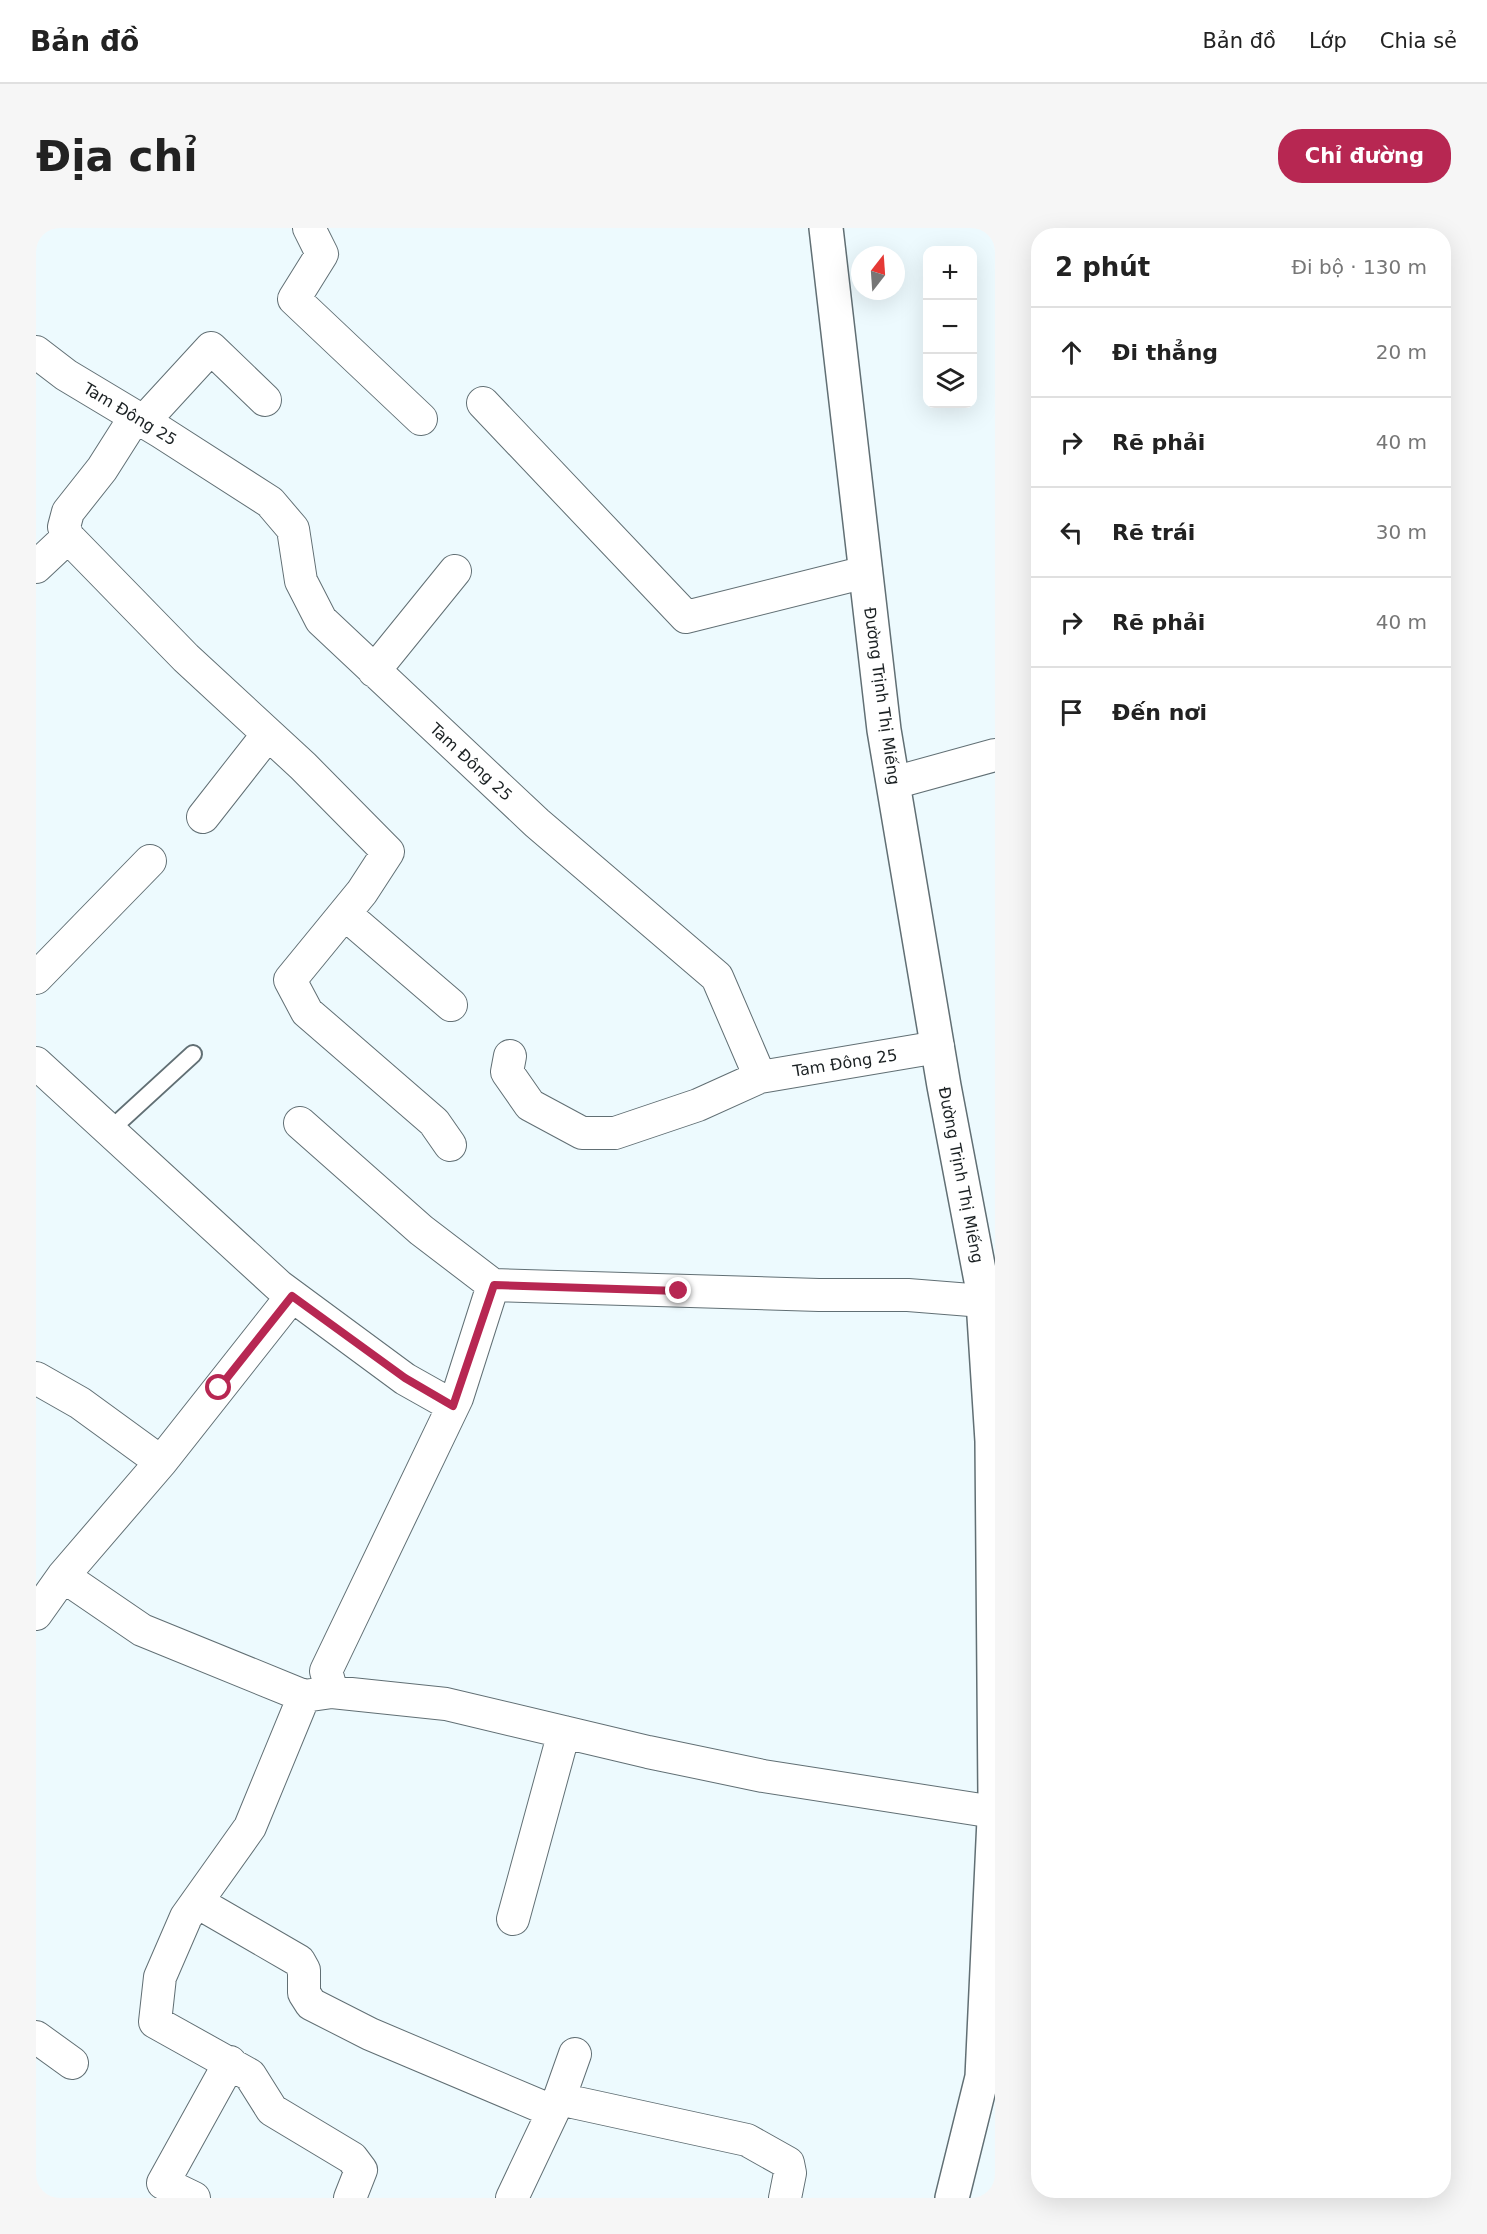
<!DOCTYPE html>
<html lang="vi">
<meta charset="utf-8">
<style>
:root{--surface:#fff;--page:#f6f6f6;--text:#222;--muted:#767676;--line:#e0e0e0;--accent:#b72752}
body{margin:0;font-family:"DejaVu Sans",sans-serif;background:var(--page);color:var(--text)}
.controls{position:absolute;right:18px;top:18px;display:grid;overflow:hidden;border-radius:12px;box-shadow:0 6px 24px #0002}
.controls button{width:54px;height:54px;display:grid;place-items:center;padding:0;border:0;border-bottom:2px solid var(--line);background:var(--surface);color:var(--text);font:30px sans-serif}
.compass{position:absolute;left:815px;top:18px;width:54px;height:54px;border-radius:50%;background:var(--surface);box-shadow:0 6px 24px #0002;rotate:17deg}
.stop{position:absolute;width:18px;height:18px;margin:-14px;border:4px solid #b72752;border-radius:50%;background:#fff}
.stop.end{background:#b72752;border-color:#fff;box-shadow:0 2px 6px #0008}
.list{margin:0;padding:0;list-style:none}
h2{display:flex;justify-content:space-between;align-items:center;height:78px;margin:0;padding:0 24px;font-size:26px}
h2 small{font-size:20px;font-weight:400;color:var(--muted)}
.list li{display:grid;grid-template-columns:39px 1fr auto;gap:18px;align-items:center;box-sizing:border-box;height:90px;padding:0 24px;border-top:2px solid var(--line)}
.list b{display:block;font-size:22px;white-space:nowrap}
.list em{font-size:20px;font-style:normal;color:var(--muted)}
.icon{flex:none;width:33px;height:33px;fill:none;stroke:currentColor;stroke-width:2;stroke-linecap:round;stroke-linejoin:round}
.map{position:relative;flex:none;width:959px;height:1970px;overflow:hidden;border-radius:24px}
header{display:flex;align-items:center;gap:36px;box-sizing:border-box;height:84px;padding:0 30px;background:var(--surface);border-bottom:2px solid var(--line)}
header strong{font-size:28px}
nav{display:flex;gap:33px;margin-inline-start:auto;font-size:21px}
.intro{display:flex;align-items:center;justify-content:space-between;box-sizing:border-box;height:144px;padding:0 36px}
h1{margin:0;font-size:42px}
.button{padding:15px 27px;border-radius:24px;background:var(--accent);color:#fff;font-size:21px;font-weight:700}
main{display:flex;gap:36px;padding:0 36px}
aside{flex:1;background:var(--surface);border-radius:24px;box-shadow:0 6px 24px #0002}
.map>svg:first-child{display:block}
</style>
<header>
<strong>Bản đồ</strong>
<nav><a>Bản đồ</a><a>Lớp</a><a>Chia sẻ</a></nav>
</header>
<div class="intro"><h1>Địa chỉ</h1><a class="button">Chỉ đường</a></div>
<main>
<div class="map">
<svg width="959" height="1970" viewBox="0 0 959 1970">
<rect width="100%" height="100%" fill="#edfafe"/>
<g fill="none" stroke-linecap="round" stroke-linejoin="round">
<g stroke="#616f74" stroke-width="20">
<path id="lane" d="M 73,903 L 157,826"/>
</g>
<g stroke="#616f74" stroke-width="34">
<path id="street" d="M 273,0 L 286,26 L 258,71 L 385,191
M 0,124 L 30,147 L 125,204 L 234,274 L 257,301 L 265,353 L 285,392 L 501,595 L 681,749 L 724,849 L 902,819
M 447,175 L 650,389 L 830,344
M 99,189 L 66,241 L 32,284 L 28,299 L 32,309 L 150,430 L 267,538 L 352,624 L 326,664 L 254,752 L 271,784 L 398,894 L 414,917
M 107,194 L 175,120 L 229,172
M 0,339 L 32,309
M 338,443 L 419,343
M 857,555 L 959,527
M 167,589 L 232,506
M 309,686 L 415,777
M 0,750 L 114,633
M 474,828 L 471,844 L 494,877 L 546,905 L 579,905 L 662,877 L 724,849
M 0,835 L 243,1058 L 369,1151 L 417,1178
M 264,895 L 385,1002 L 457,1057 L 783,1067 L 872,1067 L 947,1073
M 0,1150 L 44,1175 L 125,1234 L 27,1348 L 0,1386
M 125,1234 L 256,1068
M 27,1348 L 106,1402 L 268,1468 L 296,1464 L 410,1476 L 612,1524 L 727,1548 L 958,1584
M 296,1464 L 290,1443 L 421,1170 L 457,1057
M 268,1468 L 214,1599 L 150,1689 L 124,1749 L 119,1794 L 214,1847 L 236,1882 L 316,1930 L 325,1942 L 314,1970
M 161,1674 L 263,1733 L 268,1742 L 268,1765 L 275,1776 L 334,1806 L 516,1883
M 477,1691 L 528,1504
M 0,1809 L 36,1835
M 523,1871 L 711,1912 L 752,1935 L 754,1945 L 749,1970
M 158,1970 L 127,1955 L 194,1834
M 476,1970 L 523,1871 L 539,1826"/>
</g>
<g stroke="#616f74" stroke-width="36">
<path id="secondary" d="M 790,0 L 848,502 L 908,858 L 946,1058 L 947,1073 L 956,1213 L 959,1570 L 946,1849 L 916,1970"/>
</g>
<use href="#lane" stroke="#fff" stroke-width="16"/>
<use href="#street" stroke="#fff" stroke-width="32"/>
<use href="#secondary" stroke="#fff" stroke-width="33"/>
</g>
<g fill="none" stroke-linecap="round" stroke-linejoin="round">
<path stroke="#b72752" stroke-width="8" d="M 183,1160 L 256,1068 L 369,1150 L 417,1178 L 458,1057 L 643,1063"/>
</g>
<g text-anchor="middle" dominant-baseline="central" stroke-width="4.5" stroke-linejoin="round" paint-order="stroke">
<g font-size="16" fill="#1b2123" stroke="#fff">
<text transform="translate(94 186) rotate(31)">Tam Đông 25</text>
<text transform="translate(846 468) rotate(82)">Đường Trịnh Thị Miếng</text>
<text transform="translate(435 534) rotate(43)">Tam Đông 25</text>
<text transform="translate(809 835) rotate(-9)">Tam Đông 25</text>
<text transform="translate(925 947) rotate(79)">Đường Trịnh Thị Miếng</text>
</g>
</g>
</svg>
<div class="controls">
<button>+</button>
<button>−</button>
<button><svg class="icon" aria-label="layers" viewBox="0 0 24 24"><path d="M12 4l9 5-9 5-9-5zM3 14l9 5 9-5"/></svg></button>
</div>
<svg class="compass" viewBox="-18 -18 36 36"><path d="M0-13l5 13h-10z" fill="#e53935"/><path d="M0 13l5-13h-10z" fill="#767676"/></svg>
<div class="stop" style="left:183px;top:1160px"></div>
<div class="stop end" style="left:643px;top:1063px"></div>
</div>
<aside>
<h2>2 phút<small>Đi bộ · 130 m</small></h2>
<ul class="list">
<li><svg class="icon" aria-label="ahead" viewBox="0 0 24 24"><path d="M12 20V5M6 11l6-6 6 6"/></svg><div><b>Đi thẳng</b></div><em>20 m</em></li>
<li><svg class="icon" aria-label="right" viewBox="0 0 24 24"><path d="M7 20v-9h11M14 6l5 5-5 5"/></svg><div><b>Rẽ phải</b></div><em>40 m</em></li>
<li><svg class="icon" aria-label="left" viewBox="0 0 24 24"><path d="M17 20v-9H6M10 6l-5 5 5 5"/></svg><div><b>Rẽ trái</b></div><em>30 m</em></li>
<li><svg class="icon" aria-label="right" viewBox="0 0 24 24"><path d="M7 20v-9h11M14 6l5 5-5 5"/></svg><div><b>Rẽ phải</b></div><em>40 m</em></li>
<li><svg class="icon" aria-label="arrive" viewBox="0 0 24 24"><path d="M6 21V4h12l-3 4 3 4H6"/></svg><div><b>Đến nơi</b></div></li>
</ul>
</aside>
</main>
